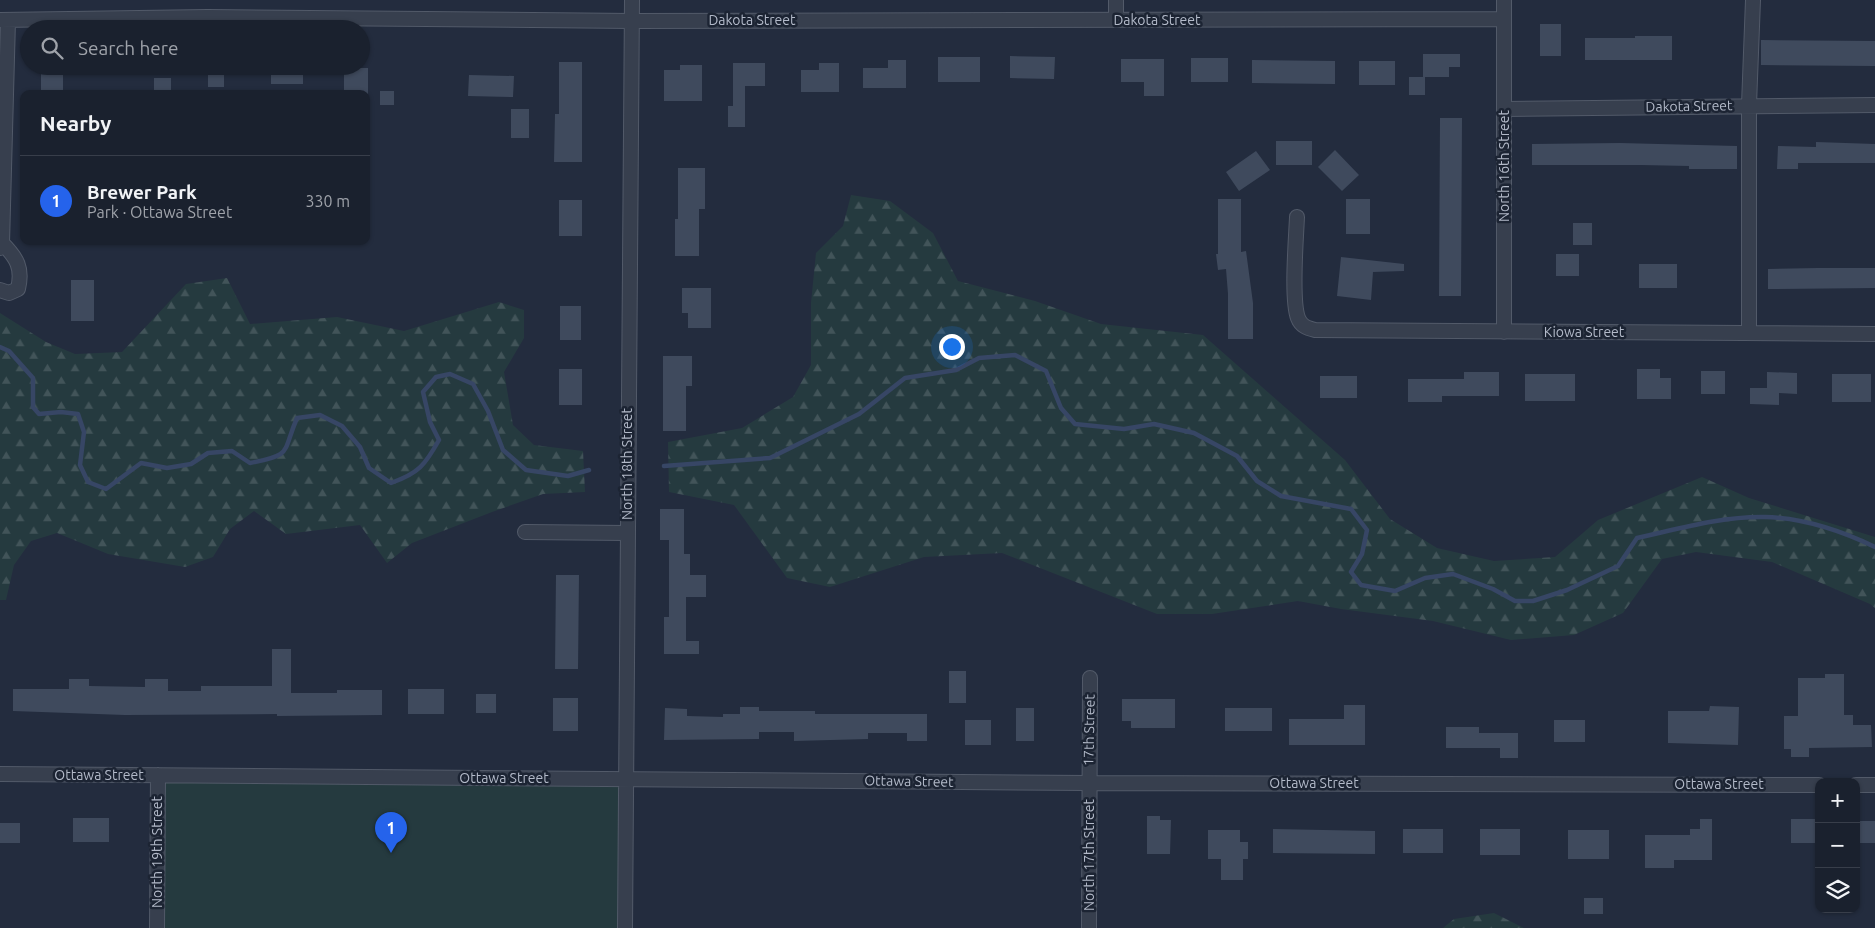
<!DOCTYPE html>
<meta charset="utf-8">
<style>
:root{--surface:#1a212e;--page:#272e3a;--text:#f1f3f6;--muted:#9fa3aa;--line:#383e4a;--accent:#2563eb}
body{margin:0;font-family:Ubuntu,sans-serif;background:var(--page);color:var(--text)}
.controls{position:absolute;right:15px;bottom:15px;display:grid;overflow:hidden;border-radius:10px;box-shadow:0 1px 4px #0004}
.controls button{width:45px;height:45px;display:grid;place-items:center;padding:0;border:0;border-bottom:1px solid var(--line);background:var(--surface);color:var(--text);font:25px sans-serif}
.you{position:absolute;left:951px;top:346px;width:18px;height:18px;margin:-12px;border:4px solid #fff;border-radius:50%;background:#1a73e8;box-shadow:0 0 0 8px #1a73e833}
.badge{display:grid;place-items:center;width:32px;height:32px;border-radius:50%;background:var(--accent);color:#fff;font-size:16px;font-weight:700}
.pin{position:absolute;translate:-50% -41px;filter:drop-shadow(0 1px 2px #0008)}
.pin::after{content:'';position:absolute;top:26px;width:18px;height:15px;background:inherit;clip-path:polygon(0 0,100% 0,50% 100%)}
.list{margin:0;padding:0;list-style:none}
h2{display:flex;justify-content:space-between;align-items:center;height:65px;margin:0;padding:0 20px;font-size:21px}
h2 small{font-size:16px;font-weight:400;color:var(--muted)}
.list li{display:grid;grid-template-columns:32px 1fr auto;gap:15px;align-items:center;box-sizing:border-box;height:90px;padding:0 20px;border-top:1px solid var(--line)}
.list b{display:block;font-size:19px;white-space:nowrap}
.list p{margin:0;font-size:16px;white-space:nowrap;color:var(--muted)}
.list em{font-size:16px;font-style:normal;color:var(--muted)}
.icon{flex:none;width:28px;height:28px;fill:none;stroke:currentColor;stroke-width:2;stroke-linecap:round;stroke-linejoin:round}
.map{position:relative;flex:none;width:1875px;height:928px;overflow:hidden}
.search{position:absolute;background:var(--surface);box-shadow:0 1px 4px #0004;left:20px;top:20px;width:350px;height:55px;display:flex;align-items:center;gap:12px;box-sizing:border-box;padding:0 18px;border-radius:28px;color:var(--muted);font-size:19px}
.panel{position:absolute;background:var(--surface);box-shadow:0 1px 4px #0004;left:20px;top:90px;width:350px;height:155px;border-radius:10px}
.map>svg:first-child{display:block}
</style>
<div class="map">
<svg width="1875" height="928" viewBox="0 0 1875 928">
<defs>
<pattern id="forest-firs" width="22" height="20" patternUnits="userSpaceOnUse" patternTransform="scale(1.25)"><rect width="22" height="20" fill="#253a3f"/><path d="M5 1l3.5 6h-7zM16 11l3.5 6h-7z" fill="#425459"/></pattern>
</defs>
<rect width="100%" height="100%" fill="#232c3e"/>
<path fill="#253a3f" d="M 158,775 L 625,778 L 625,928 L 157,928 Z"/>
<path fill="url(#forest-firs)" d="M 851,195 L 890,201 L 933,233 L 958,281 L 1035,301 L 1101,324 L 1203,335 L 1345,460 L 1390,519 L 1437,548 L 1494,561 L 1555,557 L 1598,520 L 1702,477 L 1749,498 L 1875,537 L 1875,608 L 1870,604 L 1772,562 L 1696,552 L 1662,559 L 1623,613 L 1574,635 L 1511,640 L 1433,621 L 1341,609 L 1298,601 L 1212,614 L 1157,614 L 1002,553 L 924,557 L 830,587 L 787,578 L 734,505 L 669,492 L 668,442 L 742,428 L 793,397 L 811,365 L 811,303 L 816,253 L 843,226 Z
M 227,278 L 250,324 L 337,317 L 404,331 L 499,302 L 524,310 L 524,338 L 504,372 L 513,425 L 534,445 L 583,451 L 585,492 L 543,494 L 492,512 L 412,543 L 387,563 L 360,525 L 286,534 L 254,511 L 230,529 L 213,557 L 185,567 L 108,554 L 57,533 L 31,541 L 14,565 L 6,600 L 0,600 L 0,313 L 46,342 L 75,354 L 122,352 L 186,284 Z
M 1494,913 L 1524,928 L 1443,928 L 1454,919 Z"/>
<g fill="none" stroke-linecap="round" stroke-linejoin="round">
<path stroke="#374665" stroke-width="4.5" d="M 0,347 L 9,351 L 33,378 L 33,407 L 39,414 L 61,412 L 78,414 L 84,432 L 80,465 L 88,482 L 106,489 L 141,463 L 167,468 L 191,464 L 208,453 L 232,451 L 250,463 C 293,455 282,453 297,418 L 320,415 L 342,426 L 360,447 L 369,468 L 391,483 C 419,473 425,465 439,440 L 430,422 L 423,392 L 436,377 L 450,374 L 473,384 L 488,411 L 503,450 L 526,470 L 568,476 L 589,470
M 664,466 L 770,458 L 859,414 L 905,378 L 956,370 L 979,358 L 1015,355 L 1046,371 L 1061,408 L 1075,424 L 1124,429 L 1154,424 L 1194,433 L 1237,456 L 1257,481 L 1281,496 L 1351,509 L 1367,530 L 1362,554 L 1351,572 L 1361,585 L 1395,591 L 1425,578 L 1453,574 L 1493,589 L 1515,601 L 1533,601 L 1567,590 L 1618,566 L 1637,538 C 1678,529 1722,516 1765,517 C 1802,518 1842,531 1875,547"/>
</g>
<path fill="#3f4a5d" d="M 1540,24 L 1561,24 L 1561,56 L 1540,56 Z
M 1635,36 L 1672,36 L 1672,60 L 1585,60 L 1585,38 L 1635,38 Z
M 1761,40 L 1875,41 L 1875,66 L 1761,65 Z
M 1423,54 L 1460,54 L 1460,67 L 1449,67 L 1449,77 L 1425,77 L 1425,95 L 1409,95 L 1409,77 L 1423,77 Z
M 1010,56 L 1055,57 L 1054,79 L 1010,78 Z
M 938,57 L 980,57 L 980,82 L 938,82 Z
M 1191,58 L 1228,58 L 1228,82 L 1191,82 Z
M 1121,59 L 1164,59 L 1164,96 L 1144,96 L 1144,82 L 1121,82 Z
M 888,60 L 906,60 L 906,88 L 863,88 L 863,68 L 888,68 Z
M 1252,60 L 1335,61 L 1335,84 L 1252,83 Z
M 1359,61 L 1395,61 L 1395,85 L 1359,85 Z
M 559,62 L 582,62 L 582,162 L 554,162 L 555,114 L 559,114 Z
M 733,63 L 765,63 L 765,86 L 745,86 L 745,127 L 728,127 L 728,106 L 733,106 Z
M 819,63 L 839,63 L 839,92 L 801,92 L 801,70 L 819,70 Z
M 680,65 L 702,65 L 702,101 L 664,101 L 664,70 L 680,70 Z
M 41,66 L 63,66 L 63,94 L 41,94 Z
M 208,66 L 224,66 L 224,87 L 208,87 Z
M 271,66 L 303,66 L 303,84 L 271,84 Z
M 344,68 L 368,68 L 368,94 L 344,94 Z
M 469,75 L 514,76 L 513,97 L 468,96 Z
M 154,78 L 171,78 L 171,94 L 154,94 Z
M 380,91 L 394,91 L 394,105 L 380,105 Z
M 511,109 L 529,109 L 529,138 L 511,138 Z
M 1440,118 L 1462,118 L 1461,296 L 1439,296 Z
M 1276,141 L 1312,141 L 1312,165 L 1276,165 Z
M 1816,142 L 1875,144 L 1875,163 L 1798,163 L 1798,169 L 1777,169 L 1778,146 L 1816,147 Z
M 1620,143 L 1737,146 L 1737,169 L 1689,169 L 1689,166 L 1641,165 L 1532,165 L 1532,144 Z
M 1335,150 L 1359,175 L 1342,191 L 1318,167 Z
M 1256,151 L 1270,170 L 1239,191 L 1226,172 Z
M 678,168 L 705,168 L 705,209 L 699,209 L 699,256 L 675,256 L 675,219 L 678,219 Z
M 1218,199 L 1241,199 L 1241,252 L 1246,251 L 1253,303 L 1253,339 L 1228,339 L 1228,294 L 1226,269 L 1218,270 L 1216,254 L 1218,254 Z
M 1346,199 L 1370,199 L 1370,234 L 1346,234 Z
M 559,200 L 582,200 L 582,236 L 559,236 Z
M 1573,223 L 1592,223 L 1592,245 L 1573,245 Z
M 1556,254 L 1579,254 L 1579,276 L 1556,276 Z
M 1341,257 L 1404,264 L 1404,271 L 1373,272 L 1371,300 L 1337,296 Z
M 1639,264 L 1677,264 L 1677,288 L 1639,288 Z
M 1818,268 L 1875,268 L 1875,288 L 1768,289 L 1768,269 Z
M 71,280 L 94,280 L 94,321 L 71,321 Z
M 682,288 L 711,288 L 711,328 L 688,328 L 688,313 L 682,313 Z
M 560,306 L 581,306 L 581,340 L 560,340 Z
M 663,356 L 692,356 L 692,386 L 686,386 L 686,431 L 663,431 Z
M 559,369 L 582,369 L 582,405 L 559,405 Z
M 1637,369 L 1660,369 L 1660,378 L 1671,378 L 1671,399 L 1637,399 Z
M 1701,371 L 1725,371 L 1725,394 L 1701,394 Z
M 1464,372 L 1499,372 L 1499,396 L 1442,396 L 1442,402 L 1408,402 L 1408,379 L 1464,379 Z
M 1767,372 L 1797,373 L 1797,394 L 1779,393 L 1779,405 L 1750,404 L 1750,388 L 1767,388 Z
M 1525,374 L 1575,374 L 1575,401 L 1525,401 Z
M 1832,374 L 1871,374 L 1871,402 L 1832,402 Z
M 1320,376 L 1357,376 L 1357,398 L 1320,398 Z
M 660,509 L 684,509 L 684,554 L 690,554 L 690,575 L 706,575 L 706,597 L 686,597 L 686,641 L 699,641 L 699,654 L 664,654 L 664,617 L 669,617 L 669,540 L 660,540 Z
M 556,575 L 579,575 L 578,669 L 555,669 Z
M 272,649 L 291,649 L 291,693 L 337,693 L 337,690 L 382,690 L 382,715 L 277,716 L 277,714 L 125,715 L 13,711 L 13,689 L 69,689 L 69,679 L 89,679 L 89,686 L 145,687 L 145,679 L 168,679 L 168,691 L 201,691 L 201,686 L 272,686 Z
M 949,671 L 966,671 L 966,703 L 949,703 Z
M 1825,674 L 1844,674 L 1844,715 L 1853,715 L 1853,725 L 1871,725 L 1872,747 L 1809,748 L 1809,757 L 1791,757 L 1791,749 L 1784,749 L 1784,716 L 1798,716 L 1798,678 L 1825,678 Z
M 408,689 L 444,689 L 444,714 L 408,714 Z
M 476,694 L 496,694 L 496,713 L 476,713 Z
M 553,698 L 578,698 L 578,731 L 553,731 Z
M 1122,699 L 1175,699 L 1175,728 L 1131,728 L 1131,721 L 1122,721 Z
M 1344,705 L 1365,705 L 1365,745 L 1289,745 L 1289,719 L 1344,719 Z
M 1710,706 L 1739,707 L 1738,745 L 1668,743 L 1668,711 L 1709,711 Z
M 740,707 L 759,707 L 759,711 L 815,711 L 815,714 L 927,714 L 927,741 L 907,741 L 907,733 L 868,733 L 868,739 L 794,741 L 794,732 L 759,732 L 759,739 L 664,740 L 665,708 L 687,709 L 687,716 L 723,717 L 723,714 L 740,714 Z
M 1016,708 L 1034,708 L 1034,741 L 1016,741 Z
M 1225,708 L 1272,708 L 1272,731 L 1225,731 Z
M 965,720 L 991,720 L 991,745 L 965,745 Z
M 1554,720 L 1585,720 L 1585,742 L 1554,742 Z
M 1446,727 L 1479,727 L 1479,733 L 1518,733 L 1518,758 L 1500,758 L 1500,748 L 1446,748 Z
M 1147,816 L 1160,816 L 1160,820 L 1171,820 L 1170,854 L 1147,854 Z
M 73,818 L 109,818 L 109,842 L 73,842 Z
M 1700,819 L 1712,819 L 1712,860 L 1674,860 L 1674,868 L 1645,868 L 1645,835 L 1690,835 L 1690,829 L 1700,829 Z
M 1791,819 L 1819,819 L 1819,843 L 1791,843 Z
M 1857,821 L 1875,821 L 1875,843 L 1857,843 Z
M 0,823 L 20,823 L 20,843 L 0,843 Z
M 1273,829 L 1375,831 L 1375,854 L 1273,853 Z
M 1403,829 L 1443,829 L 1443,853 L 1403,853 Z
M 1480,829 L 1520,829 L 1520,855 L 1480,855 Z
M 1208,830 L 1240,830 L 1240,842 L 1248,842 L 1248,859 L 1243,859 L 1243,880 L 1221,880 L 1221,859 L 1208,859 Z
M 1568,830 L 1609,830 L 1609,859 L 1568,859 Z
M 1584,898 L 1603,898 L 1603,914 L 1584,914 Z"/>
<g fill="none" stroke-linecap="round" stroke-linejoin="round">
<g stroke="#525a69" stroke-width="16">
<path id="street" d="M 1504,0 L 1504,332
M 0,20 L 208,17 L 632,21 L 1504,19
M 1116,20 L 1116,0
M 1504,109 L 1875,105
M 1297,217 C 1296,240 1291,299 1298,318 C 1301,326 1307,328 1315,330 L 1875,334
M 0,248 L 2,243 L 8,20
M 0,290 L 9,293 L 18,289 C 23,268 17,258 2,243
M 1749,333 L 1749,105 L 1753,0
M 525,532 L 627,533
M 0,774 L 1088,783 L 1819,785
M 1856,785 L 1875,785
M 157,928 L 158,775
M 625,928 L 632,0
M 1089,928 L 1090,678"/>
</g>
<use href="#street" stroke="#373f4e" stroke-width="14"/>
</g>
<g text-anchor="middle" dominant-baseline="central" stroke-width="5" stroke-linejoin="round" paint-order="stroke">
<g font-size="14" fill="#b3bac9" stroke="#1c2433">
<text x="752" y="20">Dakota Street</text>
<text x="1157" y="20">Dakota Street</text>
<text transform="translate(1689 106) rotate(-1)">Dakota Street</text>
<text transform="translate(1504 166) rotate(-90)">North 16th Street</text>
<text x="1584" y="332">Kiowa Street</text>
<text transform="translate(627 464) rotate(-90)">North 18th Street</text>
<text transform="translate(1089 730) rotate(-89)">17th Street</text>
<text x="99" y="775">Ottawa Street</text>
<text x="504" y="778">Ottawa Street</text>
<text transform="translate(909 781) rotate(1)">Ottawa Street</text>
<text x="1314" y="783">Ottawa Street</text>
<text x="1719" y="784">Ottawa Street</text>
<text transform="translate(157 852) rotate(-90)">North 19th Street</text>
<text transform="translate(1089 855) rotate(-90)">North 17th Street</text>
</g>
</g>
</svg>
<div class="controls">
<button>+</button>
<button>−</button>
<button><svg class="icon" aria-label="layers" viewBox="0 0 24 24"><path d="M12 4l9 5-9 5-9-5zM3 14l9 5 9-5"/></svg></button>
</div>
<div class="you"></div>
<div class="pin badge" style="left:391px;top:853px">1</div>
<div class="search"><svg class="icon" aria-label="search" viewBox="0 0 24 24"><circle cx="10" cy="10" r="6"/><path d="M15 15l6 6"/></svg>Search here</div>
<section class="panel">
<h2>Nearby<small></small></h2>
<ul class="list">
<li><span class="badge">1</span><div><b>Brewer Park</b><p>Park · Ottawa Street</p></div><em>330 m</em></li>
</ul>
</section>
</div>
